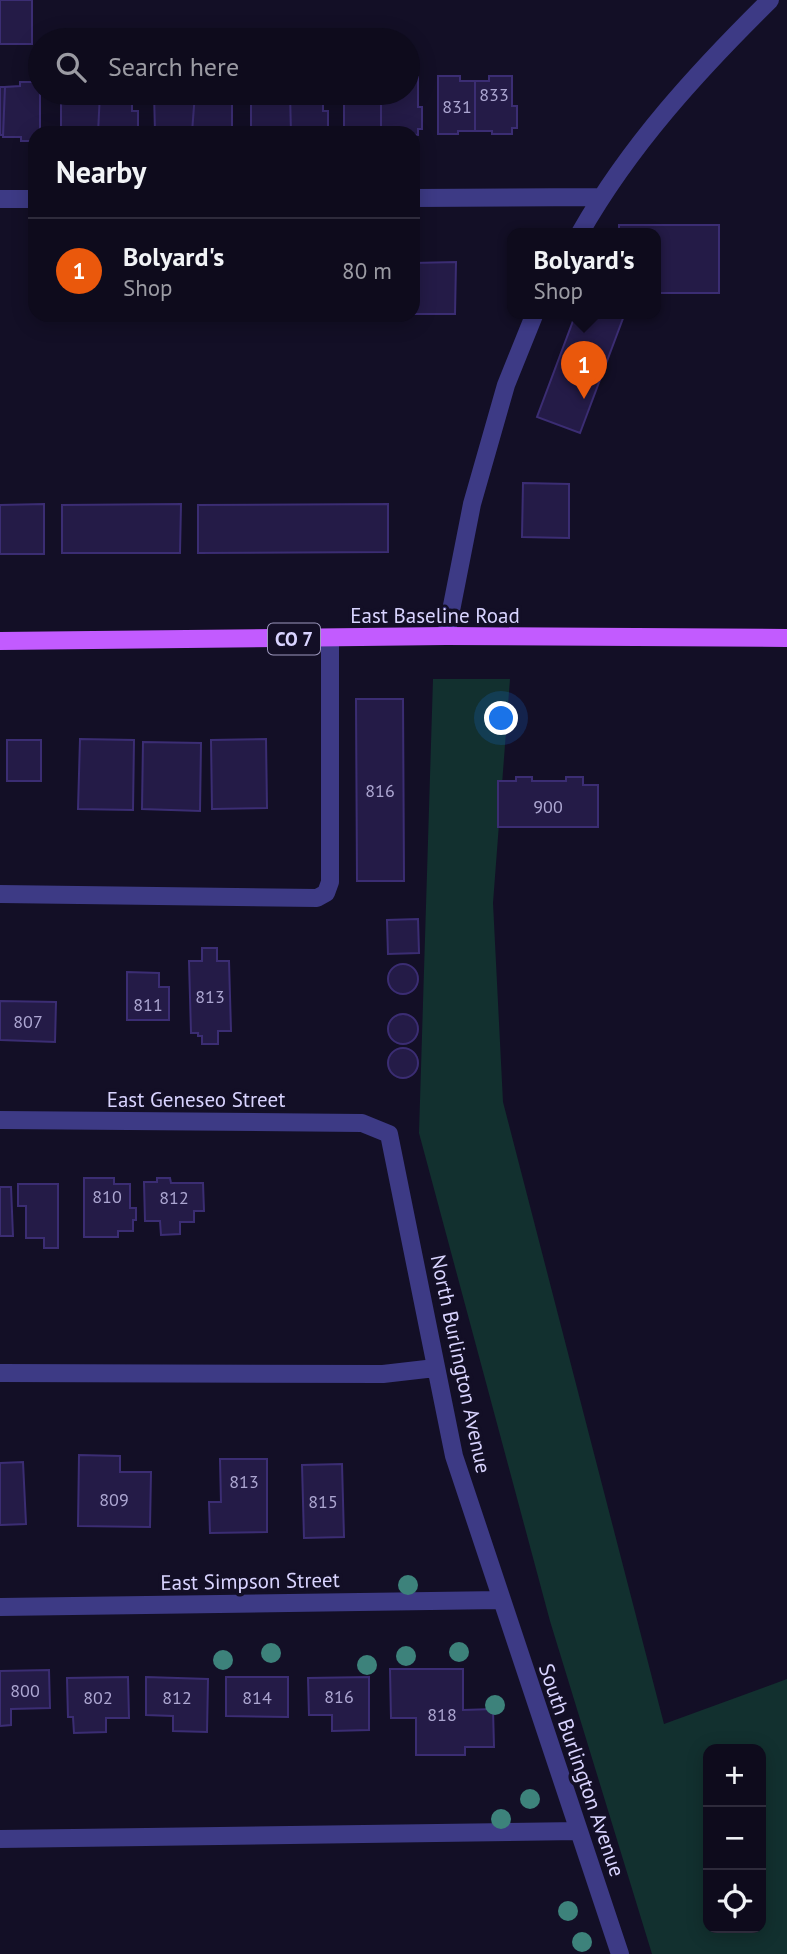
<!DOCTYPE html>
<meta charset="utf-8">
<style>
:root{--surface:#0e0b1c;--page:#1c1929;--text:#f1f3f6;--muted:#9b9ba3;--line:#2e2b3b;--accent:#ea580c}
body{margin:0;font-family:"PT Sans",sans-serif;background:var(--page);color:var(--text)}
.controls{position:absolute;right:21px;bottom:21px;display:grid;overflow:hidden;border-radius:14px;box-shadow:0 4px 18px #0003}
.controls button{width:63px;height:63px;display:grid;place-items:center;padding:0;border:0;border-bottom:2px solid var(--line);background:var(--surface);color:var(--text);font:35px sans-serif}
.you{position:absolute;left:502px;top:719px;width:24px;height:24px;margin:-18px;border:5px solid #fff;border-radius:50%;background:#1a73e8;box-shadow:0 0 0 10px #1a73e833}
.badge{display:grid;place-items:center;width:46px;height:46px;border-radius:50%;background:var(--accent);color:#fff;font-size:23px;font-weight:700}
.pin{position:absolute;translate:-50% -58px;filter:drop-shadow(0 2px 4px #0008)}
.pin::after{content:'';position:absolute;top:37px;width:24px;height:21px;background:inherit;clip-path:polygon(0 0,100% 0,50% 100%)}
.popup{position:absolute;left:507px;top:228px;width:154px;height:91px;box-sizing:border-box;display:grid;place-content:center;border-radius:14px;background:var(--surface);filter:drop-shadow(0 2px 5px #0005);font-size:23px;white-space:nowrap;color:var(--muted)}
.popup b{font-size:26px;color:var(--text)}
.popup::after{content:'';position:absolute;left:50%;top:100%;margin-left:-14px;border:14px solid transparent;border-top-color:var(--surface)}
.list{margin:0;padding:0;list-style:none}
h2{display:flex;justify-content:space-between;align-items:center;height:91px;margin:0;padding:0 28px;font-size:30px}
h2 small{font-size:23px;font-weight:400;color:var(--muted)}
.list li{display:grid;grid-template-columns:46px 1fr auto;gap:21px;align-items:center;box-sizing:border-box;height:105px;padding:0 28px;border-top:2px solid var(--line)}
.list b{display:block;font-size:26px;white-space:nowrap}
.list p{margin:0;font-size:23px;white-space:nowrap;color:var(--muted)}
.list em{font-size:23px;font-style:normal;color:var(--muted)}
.icon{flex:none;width:38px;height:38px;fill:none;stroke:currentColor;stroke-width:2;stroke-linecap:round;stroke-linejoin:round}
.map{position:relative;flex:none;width:787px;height:1954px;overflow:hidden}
.search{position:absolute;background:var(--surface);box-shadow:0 4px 18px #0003;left:28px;top:28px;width:392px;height:77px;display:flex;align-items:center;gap:18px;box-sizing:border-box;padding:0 24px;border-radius:38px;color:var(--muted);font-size:26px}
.panel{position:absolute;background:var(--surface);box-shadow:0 4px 18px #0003;left:28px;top:126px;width:392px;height:196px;border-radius:21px}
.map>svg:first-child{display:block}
</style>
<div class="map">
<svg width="787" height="1954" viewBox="0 0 787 1954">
<rect width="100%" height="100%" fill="#130f26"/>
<path fill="#12302f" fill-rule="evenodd" d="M 433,679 L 510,679 L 493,903 L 503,1102 L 664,1724 L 787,1679 L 787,1954 L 652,1954 L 550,1621 L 419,1133 ZM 708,1749 L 761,1749 L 761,1928 L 708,1928 Z"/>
<path fill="#241b47" stroke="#3b2d73" stroke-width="2" d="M 0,0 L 32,0 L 32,44 L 0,44 Z
M 438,76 L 460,76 L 460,81 L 475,81 L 475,131 L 458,131 L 458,134 L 438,134 Z
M 489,76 L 512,76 L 512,106 L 517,106 L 517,128 L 512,128 L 512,134 L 492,134 L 492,131 L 475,131 L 475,81 L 489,81 Z
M 408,77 L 418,77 L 418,107 L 422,107 L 422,129 L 418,129 L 418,135 L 381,131 L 381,93 L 408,93 Z
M 20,82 L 40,82 L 40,133 L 35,133 L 35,141 L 21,141 L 21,137 L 3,137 L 5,87 L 20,86 Z
M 0,87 L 5,87 L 3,135 L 0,135 Z
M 61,93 L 100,93 L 98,133 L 61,133 Z
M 100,93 L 132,93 L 132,111 L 138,111 L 138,132 L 98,133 Z
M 154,93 L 195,93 L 192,132 L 155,132 Z
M 195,93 L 232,93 L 232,131 L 192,133 Z
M 251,93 L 290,93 L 291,133 L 251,133 Z
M 290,93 L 323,93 L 323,111 L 328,111 L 328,133 L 291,133 Z
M 344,93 L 381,93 L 381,131 L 344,133 Z
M 619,225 L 719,225 L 719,293 L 656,293 L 656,233 L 619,233 Z
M 456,262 L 455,314 L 413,314 L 413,263 Z
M 576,313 L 625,313 L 580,433 L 537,417 Z
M 523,483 L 569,484 L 569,538 L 522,537 Z
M 44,504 L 44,554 L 0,554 L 0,505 Z
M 181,504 L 180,553 L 62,553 L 62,505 Z
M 388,504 L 388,552 L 198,553 L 198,505 Z
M 356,699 L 403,699 L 404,881 L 357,881 Z
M 80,739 L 134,740 L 133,810 L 78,809 Z
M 266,739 L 267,808 L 212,809 L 211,740 Z
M 7,740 L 41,740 L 41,781 L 7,781 Z
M 143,742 L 201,743 L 200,811 L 142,809 Z
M 516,777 L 532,777 L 532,781 L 566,781 L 566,777 L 583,777 L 583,785 L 598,785 L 598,827 L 498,827 L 498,781 L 516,781 Z
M 418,919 L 419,953 L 388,954 L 387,920 Z
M 202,948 L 217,948 L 217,961 L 229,961 L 231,1031 L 218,1031 L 218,1044 L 202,1044 L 202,1036 L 198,1036 L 198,1033 L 191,1033 L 189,961 L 202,961 Z
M388 979a15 15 0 1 1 30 0a15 15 0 1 1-30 0Z
M 127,972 L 159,973 L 159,987 L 169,987 L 169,1020 L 127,1020 Z
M 0,1001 L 56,1002 L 55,1042 L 0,1040 Z
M388 1029a15 15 0 1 1 30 0a15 15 0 1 1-30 0Z
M388 1063a15 15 0 1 1 30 0a15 15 0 1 1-30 0Z
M 84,1178 L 114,1178 L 114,1184 L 130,1184 L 130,1208 L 136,1208 L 136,1220 L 133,1220 L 133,1231 L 118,1231 L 118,1237 L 84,1237 Z
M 157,1178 L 170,1178 L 171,1183 L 203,1183 L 204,1211 L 194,1211 L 194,1222 L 180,1222 L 180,1234 L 161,1235 L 160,1221 L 145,1221 L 144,1182 L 157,1182 Z
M 18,1184 L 58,1184 L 58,1248 L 44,1248 L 44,1238 L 26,1238 L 26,1206 L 18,1206 Z
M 0,1187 L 11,1187 L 13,1236 L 0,1236 Z
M 79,1455 L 120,1456 L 120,1472 L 151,1472 L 150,1527 L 78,1526 Z
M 220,1459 L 267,1459 L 267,1532 L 210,1533 L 209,1502 L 221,1502 Z
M 23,1462 L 26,1524 L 0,1525 L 0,1463 Z
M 342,1464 L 344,1537 L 304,1538 L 302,1465 Z
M 390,1669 L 463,1669 L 463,1710 L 493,1709 L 494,1747 L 465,1747 L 465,1755 L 416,1755 L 416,1718 L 391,1718 Z
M 49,1670 L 50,1708 L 11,1709 L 11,1725 L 0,1726 L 0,1671 Z
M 128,1677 L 129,1718 L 106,1718 L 106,1732 L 74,1733 L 73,1717 L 68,1717 L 67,1678 Z
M 146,1677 L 208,1679 L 207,1732 L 173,1731 L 173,1716 L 146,1715 Z
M 226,1677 L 288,1677 L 288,1717 L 226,1716 Z
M 369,1677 L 369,1730 L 332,1731 L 332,1715 L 309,1715 L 308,1678 Z"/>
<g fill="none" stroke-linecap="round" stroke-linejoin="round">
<path stroke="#3d3a85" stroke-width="18" d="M 413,198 L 600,197
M 0,199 L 35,199
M 580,233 C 630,145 698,71 770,0
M 446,636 L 472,504 L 506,385 L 535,313
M 0,894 L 317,898 L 326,893 L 330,882 L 330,638
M 0,1120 L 362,1123 L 389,1134 L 454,1456 L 620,1954
M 0,1373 L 383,1374 L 435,1368
M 0,1607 L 501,1600
M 0,1839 L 579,1831"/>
<path stroke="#c25bff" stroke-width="18" d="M 0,641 L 446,636 L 787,638"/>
</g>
<g fill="#3d827b">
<circle cx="408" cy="1585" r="10"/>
<circle cx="459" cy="1652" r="10"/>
<circle cx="271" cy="1653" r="10"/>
<circle cx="406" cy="1656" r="10"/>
<circle cx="223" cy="1660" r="10"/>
<circle cx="367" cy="1665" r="10"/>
<circle cx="495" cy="1705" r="10"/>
<circle cx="530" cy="1799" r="10"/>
<circle cx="501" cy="1819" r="10"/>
<circle cx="568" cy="1911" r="10"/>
<circle cx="582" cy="1942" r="10"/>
</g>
<g text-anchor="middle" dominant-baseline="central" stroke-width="7" stroke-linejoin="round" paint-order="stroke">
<g font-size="18" fill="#aca6d1">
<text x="494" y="94">833</text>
<text x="457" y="106">831</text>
<text x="380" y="790">816</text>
<text x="548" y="806">900</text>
<text x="210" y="996">813</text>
<text x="148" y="1004">811</text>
<text x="28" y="1021">807</text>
<text x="107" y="1196">810</text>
<text x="174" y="1197">812</text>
<text x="244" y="1481">813</text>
<text x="114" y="1499">809</text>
<text x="323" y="1501">815</text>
<text x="25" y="1690">800</text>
<text x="339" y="1696">816</text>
<text x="98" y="1697">802</text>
<text x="177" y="1697">812</text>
<text x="257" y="1697">814</text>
<text x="442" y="1714">818</text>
</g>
<rect fill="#130f26" stroke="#9e99be" stroke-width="2" x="268" y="623.5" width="52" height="31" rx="5"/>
<g font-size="19" font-weight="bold" fill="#d9d4ff">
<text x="294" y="639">CO 7</text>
</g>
<g font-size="21" fill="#d9d4ff" stroke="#130f26">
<text x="435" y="615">East Baseline Road</text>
<text x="196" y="1099">East Geneseo Street</text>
<text transform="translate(461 1364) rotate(78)">North Burlington Avenue</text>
<text transform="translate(250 1581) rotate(-1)">East Simpson Street</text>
<text transform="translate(582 1770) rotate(71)">South Burlington Avenue</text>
</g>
</g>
</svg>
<div class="controls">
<button>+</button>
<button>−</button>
<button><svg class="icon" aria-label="locate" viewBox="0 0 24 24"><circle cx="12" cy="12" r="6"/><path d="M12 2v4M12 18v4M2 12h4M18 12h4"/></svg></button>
</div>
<div class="you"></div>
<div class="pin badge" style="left:584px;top:399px">1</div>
<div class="popup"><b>Bolyard's</b>Shop</div>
<div class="search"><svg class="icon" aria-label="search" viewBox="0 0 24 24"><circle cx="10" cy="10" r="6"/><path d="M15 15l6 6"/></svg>Search here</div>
<section class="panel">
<h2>Nearby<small></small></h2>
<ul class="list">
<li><span class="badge">1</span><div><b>Bolyard's</b><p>Shop</p></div><em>80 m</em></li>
</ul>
</section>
</div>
